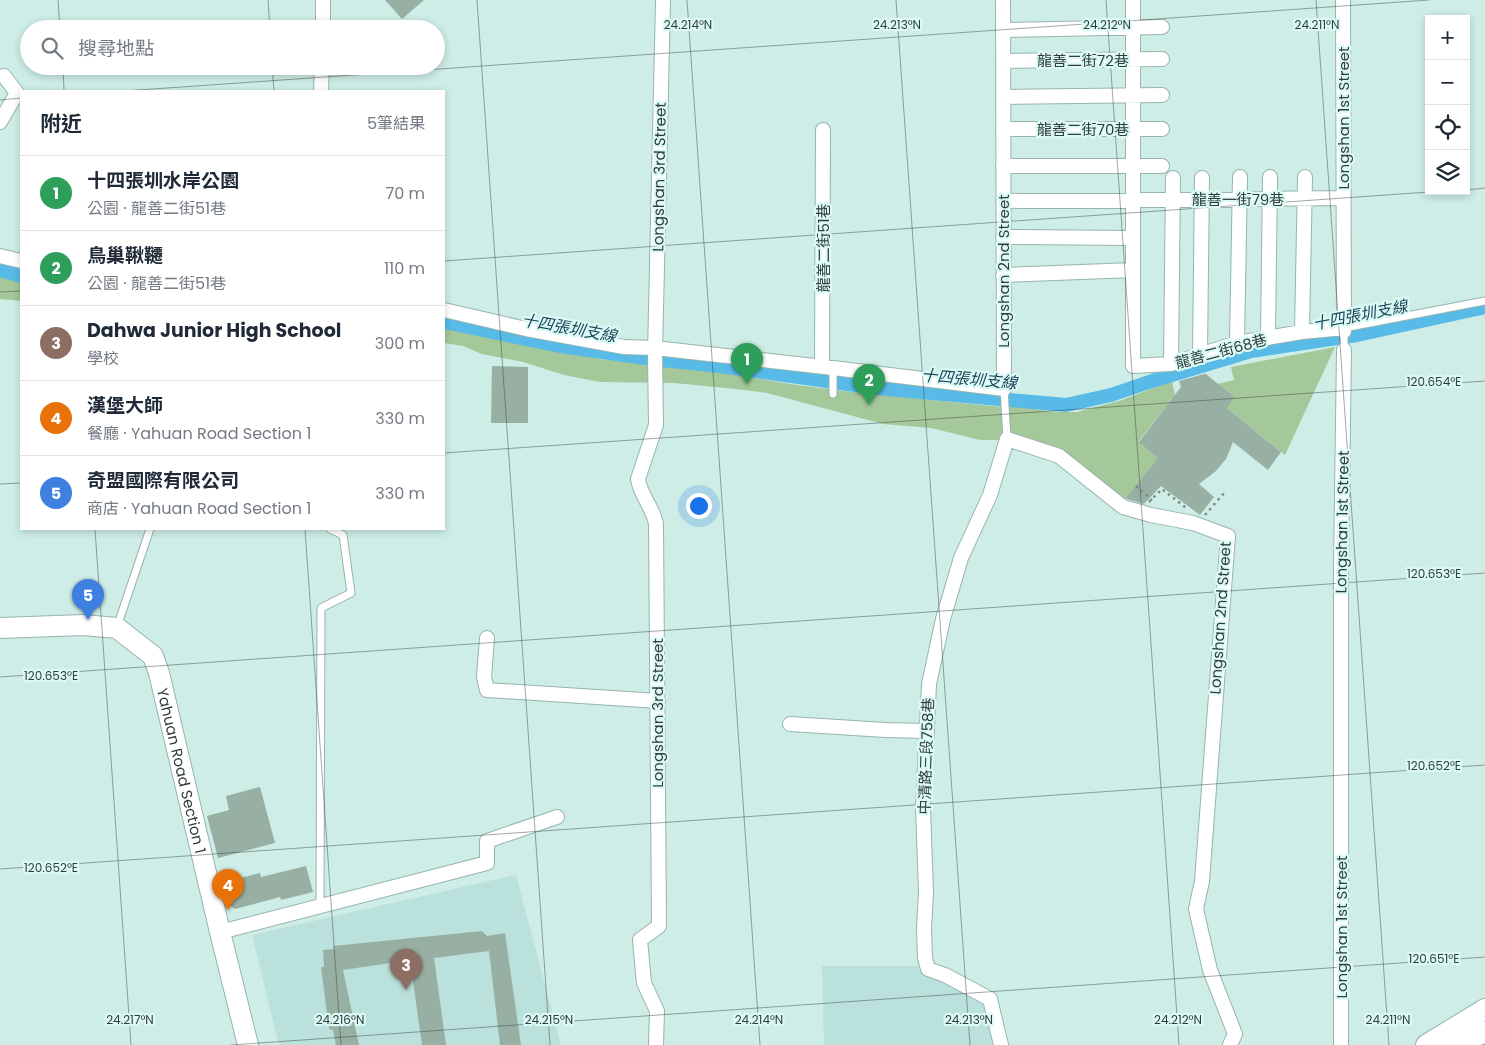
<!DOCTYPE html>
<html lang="zh-TW">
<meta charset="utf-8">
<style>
:root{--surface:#fff;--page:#f2f2f3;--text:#1f2937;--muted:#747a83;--line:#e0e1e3;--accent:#8f5c0c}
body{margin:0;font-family:Poppins,"Noto Sans TC",sans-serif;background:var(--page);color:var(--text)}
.controls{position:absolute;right:15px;top:15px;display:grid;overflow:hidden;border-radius:0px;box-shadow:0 2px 8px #0003}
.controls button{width:45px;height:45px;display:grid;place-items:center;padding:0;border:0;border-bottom:1px solid var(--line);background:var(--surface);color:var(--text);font:25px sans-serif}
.you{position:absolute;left:698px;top:505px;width:18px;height:18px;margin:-12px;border:4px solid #fff;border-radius:50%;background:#1a73e8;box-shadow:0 0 0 8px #1a73e833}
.badge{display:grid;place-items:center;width:32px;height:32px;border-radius:50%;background:var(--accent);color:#fff;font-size:16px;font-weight:700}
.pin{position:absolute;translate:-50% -41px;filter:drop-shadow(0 1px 2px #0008)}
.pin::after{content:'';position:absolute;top:26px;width:18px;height:15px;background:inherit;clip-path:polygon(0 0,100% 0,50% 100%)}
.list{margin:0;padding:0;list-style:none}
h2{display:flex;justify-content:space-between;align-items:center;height:65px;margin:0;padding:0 20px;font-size:21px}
h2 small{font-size:16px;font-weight:400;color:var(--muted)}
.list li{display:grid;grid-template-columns:32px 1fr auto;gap:15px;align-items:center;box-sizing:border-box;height:75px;padding:0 20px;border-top:1px solid var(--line)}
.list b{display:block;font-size:19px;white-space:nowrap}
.list p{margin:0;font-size:16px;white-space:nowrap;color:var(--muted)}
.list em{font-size:16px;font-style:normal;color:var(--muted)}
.icon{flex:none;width:28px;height:28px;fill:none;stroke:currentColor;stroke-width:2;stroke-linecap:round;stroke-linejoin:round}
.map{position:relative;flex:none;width:1485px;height:1045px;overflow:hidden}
.search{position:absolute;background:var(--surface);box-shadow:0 2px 8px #0003;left:20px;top:20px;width:425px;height:55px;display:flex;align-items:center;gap:12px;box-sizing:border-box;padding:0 18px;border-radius:28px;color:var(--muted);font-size:19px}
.panel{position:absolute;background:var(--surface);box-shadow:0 2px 8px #0003;left:20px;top:90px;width:425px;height:440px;border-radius:0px}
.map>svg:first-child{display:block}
</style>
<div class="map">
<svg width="1485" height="1045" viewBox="0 0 1485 1045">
<rect width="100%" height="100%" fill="#ceede7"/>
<path fill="#bae1db" d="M 516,875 L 561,1045 L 279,1045 L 252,935 Z
M 822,966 L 922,966 L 986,1004 L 995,1045 L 824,1045 Z"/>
<path fill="#a4c899" d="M 0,260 L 21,264 L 21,301 L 0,299 Z
M 444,328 L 564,350 L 599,359 L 682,366 L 797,385 L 852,392 L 1002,407 L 1004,440 L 980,440 L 931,428 L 883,424 L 767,393 L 736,389 L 674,383 L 600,382 L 564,375 L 523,362 L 482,354 L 463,346 L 444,343 Z
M 1335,347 L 1285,455 L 1227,408 L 1217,384 L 1234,380 L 1231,367 Z
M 1172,381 L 1175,395 L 1139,441 L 1158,458 L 1125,500 L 1060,452 L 1010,436 L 1008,405 L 1053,412 L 1077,412 L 1122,400 Z"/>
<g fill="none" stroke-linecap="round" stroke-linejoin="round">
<path stroke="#58bbe7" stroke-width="14" d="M 0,270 L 21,276
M 444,322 L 560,346 L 652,359 L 720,366 L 876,388 L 1066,405 L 1111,395 L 1152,381 L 1251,351 L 1357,335 L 1485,307"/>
</g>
<path fill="#98b0a3" d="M 385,0 L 424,0 L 402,19 Z
M 492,366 L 528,367 L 528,423 L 491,423 Z
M 1204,374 L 1206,374 L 1234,397 L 1227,408 L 1281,452 L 1268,470 L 1233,442 L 1226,459 L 1216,471 L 1199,484 L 1214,497 L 1200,515 L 1161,486 L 1144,504 L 1127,499 L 1126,498 L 1158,458 L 1139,442 L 1181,387 L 1179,381 Z
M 260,787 L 275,843 L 218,858 L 207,816 L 229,810 L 226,796 Z
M 306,866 L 313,892 L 281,900 L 280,897 L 235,909 L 229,905 L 224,882 L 260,873 L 261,877 Z
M 482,931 L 487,936 L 505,933 L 521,1045 L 500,1045 L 489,951 L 434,958 L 446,1045 L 422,1045 L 410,960 L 343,970 L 359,1045 L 336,1045 L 333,1030 L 329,1029 L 321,967 L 324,967 L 323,950 L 334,949 L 333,946 Z"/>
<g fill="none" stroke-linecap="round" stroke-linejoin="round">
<g stroke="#97b4af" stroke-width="9">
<path id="lane" d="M 1344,328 L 1485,301
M 1344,331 L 1344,350
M 1004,389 L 1007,439
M 833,394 L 833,368
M 117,627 L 150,529
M 320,906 L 321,608 L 351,593 L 343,535 L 330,529"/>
</g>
<g stroke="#97b4af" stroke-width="16">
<path id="street" d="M 1133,0 L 1133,366 L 1171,364 L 1237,343 L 1302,332 L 1344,328
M 1343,0 L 1344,331
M 323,29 L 323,0
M 1003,30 L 1162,27
M 1003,61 L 1162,59
M 321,91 L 322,66
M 1003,97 L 1162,95
M 0,122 L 17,93 L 4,76
M 1003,129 L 1162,129
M 1003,166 L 1162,166
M 1003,201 L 1343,198
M 1003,237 L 1133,238
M 0,256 L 21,261
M 1003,275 L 1133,270
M 444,310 L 526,329 L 624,347 L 655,348 L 833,368 L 1004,389 L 1003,0
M 1302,332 L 1305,177
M 1268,338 L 1270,177
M 1237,343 L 1240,177
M 1200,355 L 1202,178
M 1171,364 L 1173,178
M 822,366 L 823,130
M 487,638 L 484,677 L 487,690 L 658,701
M 790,724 L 885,730 L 927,731
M 220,932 L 487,863 L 487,841 L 557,817
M 656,1045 L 657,1011 L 644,983 L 640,940 L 659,926 L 656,524 C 653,507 640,495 638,479 L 656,425 L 655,354 L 663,0
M 1001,1045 L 990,999 L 945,975 L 928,969 L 925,958 L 924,929 L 926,892 L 923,808 L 929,684 L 943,619 L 961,558 L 990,495 L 1007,439 L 1059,456 L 1123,507 L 1151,515 L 1193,523 L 1228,536 L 1202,881 L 1196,909 L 1210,970 L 1235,1034 L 1230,1045
M 1341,1045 L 1341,568 L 1344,350"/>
</g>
<g stroke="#97b4af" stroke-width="22">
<g id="secondary">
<path id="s1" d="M 0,628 L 83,625 L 117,628 L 153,656 L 159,673 L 220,932 L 248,1045"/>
<path d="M 1426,1045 L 1485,1009"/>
</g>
</g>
<g stroke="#97b4af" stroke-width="24">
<path id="primary" d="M 1450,1045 L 1485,1032"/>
</g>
<path stroke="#788c89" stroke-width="2.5" stroke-dasharray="2.5 4" stroke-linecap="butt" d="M 1136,486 L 1152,500
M 1149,502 L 1162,489 L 1186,508
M 1205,515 L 1225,492"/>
<use href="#lane" stroke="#fff" stroke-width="7"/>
<use href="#street" stroke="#fff" stroke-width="14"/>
<use href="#secondary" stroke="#fff" stroke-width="20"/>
<use href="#primary" stroke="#fff" stroke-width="21"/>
</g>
<path fill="none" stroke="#313d3b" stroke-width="1" stroke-opacity="0.45" d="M 58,0 L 60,29M 268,0 L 270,29M 477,0 L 550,1045M 687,0 L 760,1045M 896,0 L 970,1045M 1106,0 L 1179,1045M 1316,0 L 1389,1045M 63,66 L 64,91M 272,66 L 274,91M 124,91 L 1429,0M 0,100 L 21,98M 1466,190 L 1485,188M 444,261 L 1443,191M 0,292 L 21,291M 444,453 L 1485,381M 0,484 L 21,483M 95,529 L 131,1045M 305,529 L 341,1045M 0,677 L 1485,573M 0,869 L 1485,765M 231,1045 L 1485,957"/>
<g text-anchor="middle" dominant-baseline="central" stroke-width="4.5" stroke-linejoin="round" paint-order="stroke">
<g font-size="15" fill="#313d3b" stroke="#dcfaf5">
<text x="1083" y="60">龍善二街72巷</text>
<text transform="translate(1343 118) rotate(-90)">Longshan 1st Street</text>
<text x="1083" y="129">龍善二街70巷</text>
<text transform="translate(659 177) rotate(-89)">Longshan 3rd Street</text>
<text x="1238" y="199">龍善一街79巷</text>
<text transform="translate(823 248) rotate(-90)">龍善二街51巷</text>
<text transform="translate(1003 271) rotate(-90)">Longshan 2nd Street</text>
<text transform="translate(1221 351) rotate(-15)">龍善二街68巷</text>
<text transform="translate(1342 522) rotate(-89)">Longshan 1st Street</text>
<text transform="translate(1220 618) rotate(-86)">Longshan 2nd Street</text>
<text transform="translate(657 713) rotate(-90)">Longshan 3rd Street</text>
<text transform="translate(926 756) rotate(-88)">中清路三段758巷</text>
<text stroke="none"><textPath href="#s1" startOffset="281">Yahuan Road Section 1</textPath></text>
<text transform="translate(1341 927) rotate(-90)">Longshan 1st Street</text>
</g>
<g font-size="16" font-style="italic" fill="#1c475a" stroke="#dcfaf5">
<text transform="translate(1360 315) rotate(-11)">十四張圳支線</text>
<text transform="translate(569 328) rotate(10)">十四張圳支線</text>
<text transform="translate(969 379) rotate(5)">十四張圳支線</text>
</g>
</g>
<g font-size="12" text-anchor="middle" fill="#313d3b" stroke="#dcfaf5" stroke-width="4.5" stroke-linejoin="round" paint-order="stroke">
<text x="688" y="29">24.214°N</text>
<text x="897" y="29">24.213°N</text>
<text x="1107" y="29">24.212°N</text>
<text x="1317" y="29">24.211°N</text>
<text x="1434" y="386">120.654°E</text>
<text x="1434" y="578">120.653°E</text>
<text x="51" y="680">120.653°E</text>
<text x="1434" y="770">120.652°E</text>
<text x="51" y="872">120.652°E</text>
<text x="1434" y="963">120.651°E</text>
<text x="130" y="1024">24.217°N</text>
<text x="340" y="1024">24.216°N</text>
<text x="549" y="1024">24.215°N</text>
<text x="759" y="1024">24.214°N</text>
<text x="969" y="1024">24.213°N</text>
<text x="1178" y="1024">24.212°N</text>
<text x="1388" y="1024">24.211°N</text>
</g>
</svg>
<div class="controls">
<button>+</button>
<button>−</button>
<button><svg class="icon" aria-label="locate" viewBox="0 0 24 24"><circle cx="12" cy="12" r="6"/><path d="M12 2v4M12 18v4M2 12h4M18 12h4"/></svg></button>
<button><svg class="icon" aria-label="layers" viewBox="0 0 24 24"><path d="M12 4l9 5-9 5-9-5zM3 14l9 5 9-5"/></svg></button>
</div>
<div class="you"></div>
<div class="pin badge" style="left:747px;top:384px;background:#2e9e5b">1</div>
<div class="pin badge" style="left:869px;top:405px;background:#2e9e5b">2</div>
<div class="pin badge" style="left:406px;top:990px;background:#8d6e63">3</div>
<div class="pin badge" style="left:228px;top:910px;background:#e8710a">4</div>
<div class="pin badge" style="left:88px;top:620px;background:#3f7fe0">5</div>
<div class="search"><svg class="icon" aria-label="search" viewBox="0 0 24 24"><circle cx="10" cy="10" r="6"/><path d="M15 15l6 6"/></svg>搜尋地點</div>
<section class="panel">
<h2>附近<small>5筆結果</small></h2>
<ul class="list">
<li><span class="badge" style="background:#2e9e5b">1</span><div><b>十四張圳水岸公園</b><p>公園 · 龍善二街51巷</p></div><em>70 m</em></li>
<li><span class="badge" style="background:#2e9e5b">2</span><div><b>鳥巢鞦韆</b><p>公園 · 龍善二街51巷</p></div><em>110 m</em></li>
<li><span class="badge" style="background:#8d6e63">3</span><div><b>Dahwa Junior High School</b><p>學校</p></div><em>300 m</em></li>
<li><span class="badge" style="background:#e8710a">4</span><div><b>漢堡大師</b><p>餐廳 · Yahuan Road Section 1</p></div><em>330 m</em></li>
<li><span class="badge" style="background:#3f7fe0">5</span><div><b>奇盟國際有限公司</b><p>商店 · Yahuan Road Section 1</p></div><em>330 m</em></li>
</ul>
</section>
</div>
